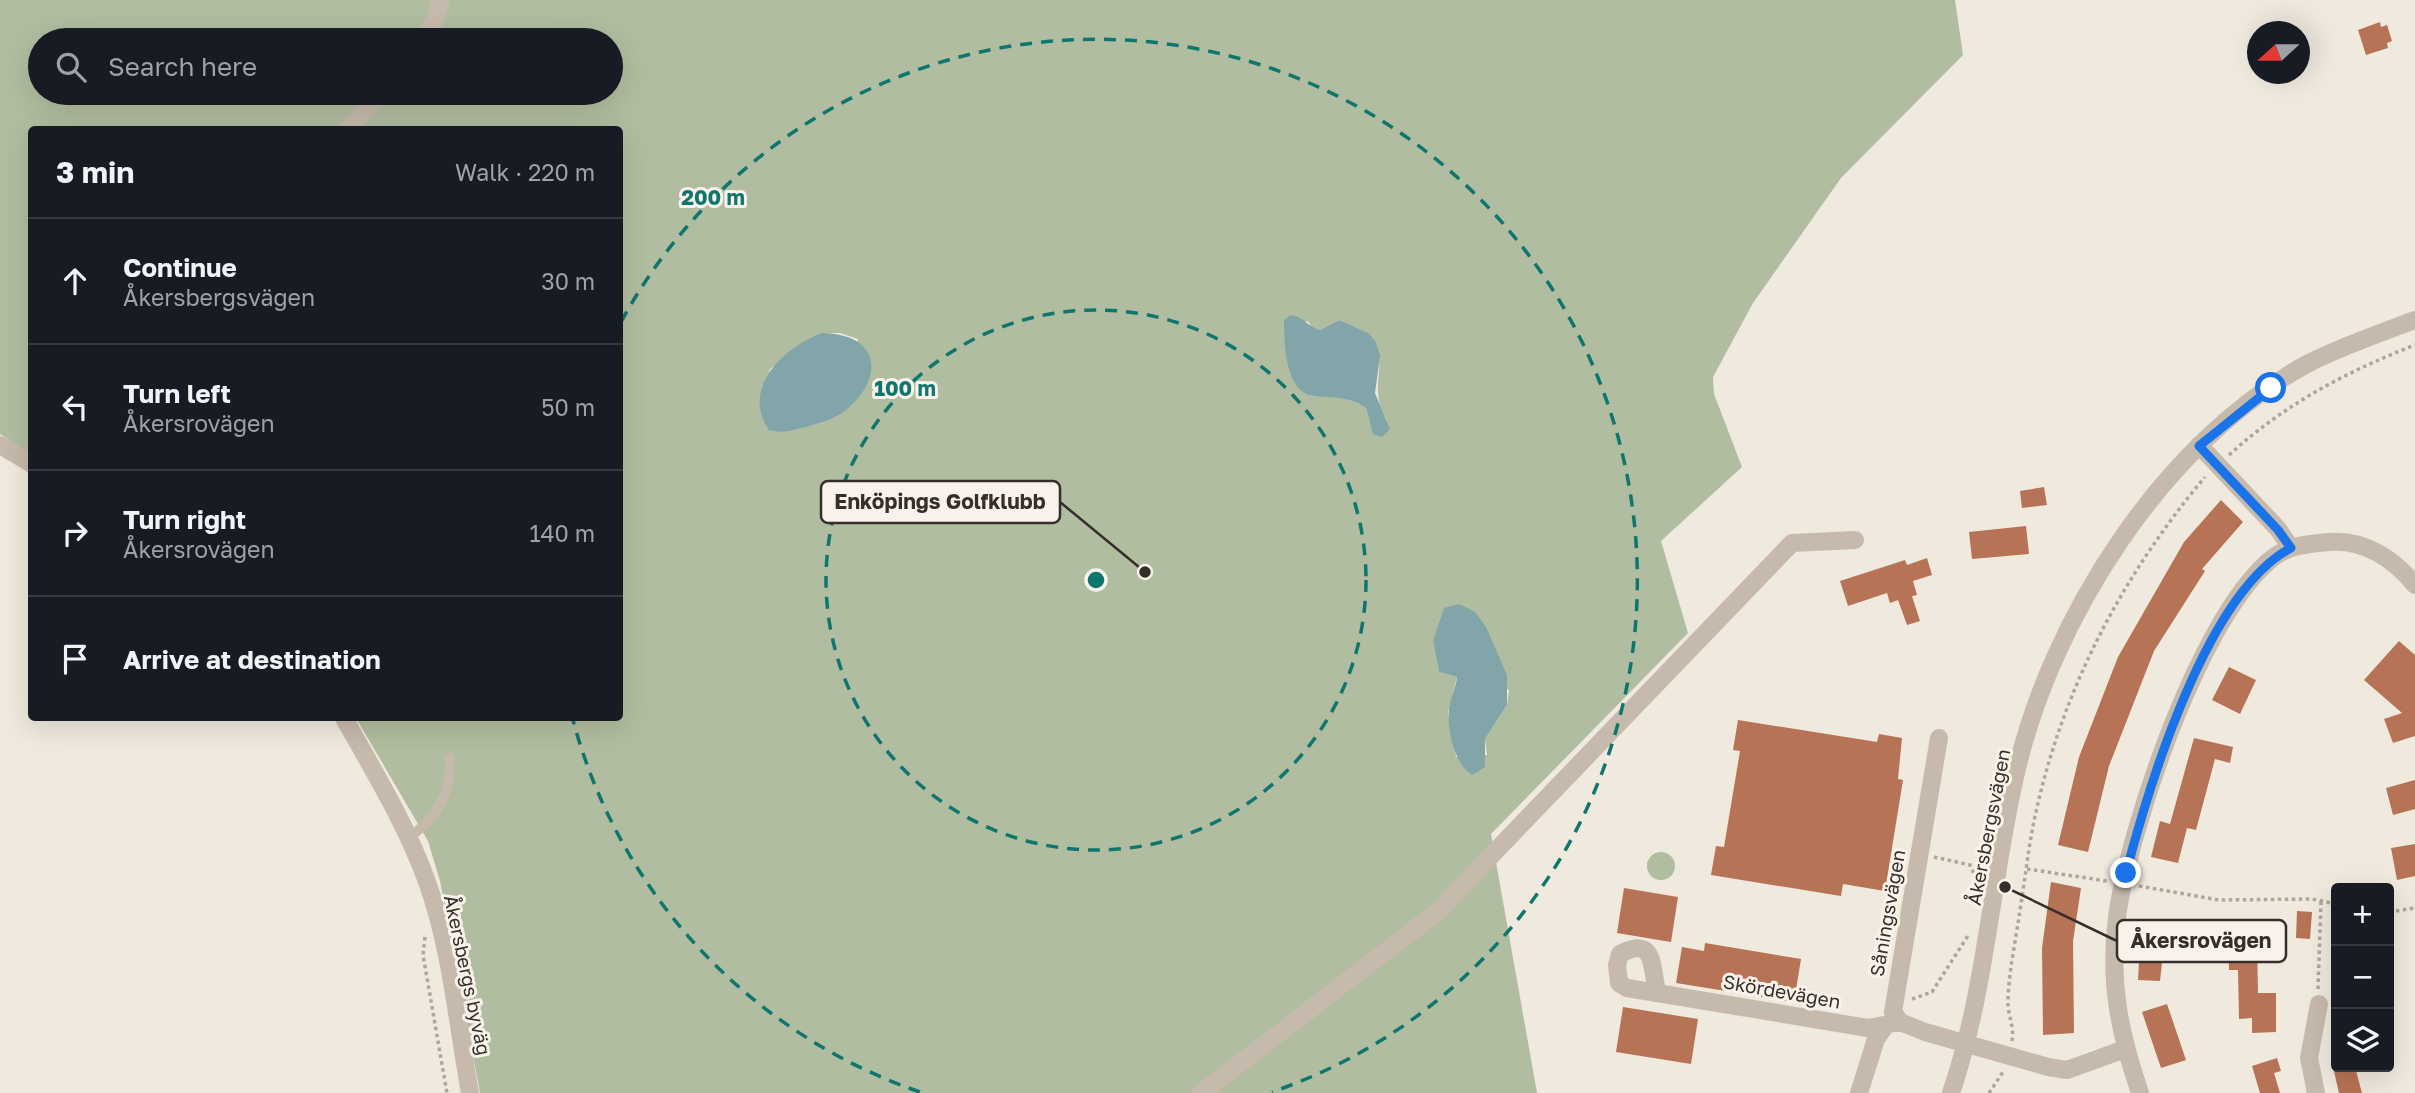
<!DOCTYPE html>
<meta charset="utf-8">
<style>
:root{--surface:#171b24;--page:#20242c;--text:#f1f3f6;--muted:#9ea1a6;--line:#363941}
body{margin:0;font-family:"Golos Text",sans-serif;background:var(--page);color:var(--text)}
.controls{position:absolute;right:21px;bottom:21px;display:grid;overflow:hidden;border-radius:7px;box-shadow:0 7px 28px #0002}
.controls button{width:63px;height:63px;display:grid;place-items:center;padding:0;border:0;border-bottom:2px solid var(--line);background:var(--surface);color:var(--text);font:35px sans-serif}
.compass{position:absolute;left:2247px;top:21px;width:63px;height:63px;border-radius:50%;background:var(--surface);box-shadow:0 7px 28px #0002;rotate:249deg}
.stop{position:absolute;width:21px;height:21px;margin:-16px;border:5px solid #1a73e8;border-radius:50%;background:#fff}
.stop.end{background:#1a73e8;border-color:#fff;box-shadow:0 2px 7px #0008}
.list{margin:0;padding:0;list-style:none}
h2{display:flex;justify-content:space-between;align-items:center;height:91px;margin:0;padding:0 28px;font-size:30px}
h2 small{font-size:23px;font-weight:400;color:var(--muted)}
.list li{display:grid;grid-template-columns:46px 1fr auto;gap:21px;align-items:center;box-sizing:border-box;height:126px;padding:0 28px;border-top:2px solid var(--line)}
.list b{display:block;font-size:26px;white-space:nowrap}
.list p{margin:0;font-size:23px;white-space:nowrap;color:var(--muted)}
.list em{font-size:23px;font-style:normal;color:var(--muted)}
.icon{flex:none;width:38px;height:38px;fill:none;stroke:currentColor;stroke-width:2;stroke-linecap:round;stroke-linejoin:round}
.map{position:relative;flex:none;width:2415px;height:1093px;overflow:hidden}
.search{position:absolute;background:var(--surface);box-shadow:0 7px 28px #0002;left:28px;top:28px;width:595px;height:77px;display:flex;align-items:center;gap:18px;box-sizing:border-box;padding:0 24px;border-radius:38px;color:var(--muted);font-size:26px}
.panel{position:absolute;background:var(--surface);box-shadow:0 7px 28px #0002;left:28px;top:126px;width:595px;height:595px;border-radius:7px}
.map>svg:first-child{display:block}
</style>
<div class="map">
<svg width="2415" height="1093" viewBox="0 0 2415 1093">
<rect width="100%" height="100%" fill="#efe9de"/>
<path fill="#b1bda0" fill-rule="evenodd" d="M 0,0 L 1955,0 L 1963,55 L 1841,178 L 1753,303 L 1713,377 L 1714,394 L 1742,467 L 1661,541 L 1688,633 L 1491,834 L 1537,1093 L 480,1093 L 440,881 L 428,841 L 356,718 L 620,718 L 620,130 L 32,130 L 31,454 L 0,434 ZM 40,40 L 611,40 L 611,93 L 40,93 ZM 1339,320 L 1376,342 C 1386,375 1368,388 1387,420 L 1370,423 L 1366,408 C 1349,397 1332,394 1312,396 L 1288,364 L 1284,330 L 1308,321 L 1312,328 L 1320,330 ZM 822,333 L 840,333 L 858,339 L 839,415 L 808,426 L 761,402 L 770,369 ZM 1433,641 L 1509,690 L 1507,705 L 1485,739 L 1487,755 L 1456,757 L 1448,712 L 1457,677 L 1439,672 Z
M1647 866a14 14 0 1 1 28 0a14 14 0 1 1-28 0Z"/>
<path fill="#81a5a9" d="M 1291,315 C 1304,317 1308,327 1320,330 L 1339,320 L 1368,333 L 1376,342 L 1380,356 L 1375,393 L 1390,429 L 1382,437 L 1373,434 L 1366,408 C 1348,396 1334,398 1314,396 C 1285,393 1284,342 1284,320 Z
M 822,333 C 883,334 885,381 842,413 C 832,420 818,423 806,427 C 793,430 783,434 769,430 C 740,388 784,347 822,333 Z
M 1459,604 L 1475,612 L 1486,627 L 1507,675 L 1507,705 L 1485,739 L 1485,767 L 1472,775 C 1454,764 1447,730 1449,709 C 1450,698 1456,688 1457,677 L 1439,672 L 1433,641 L 1444,608 Z"/>
<path fill="#b77355" d="M 2380,22 L 2381,27 L 2387,25 L 2392,41 L 2387,43 L 2388,48 L 2366,55 L 2358,30 Z
M 2044,487 L 2047,505 L 2022,508 L 2020,491 Z
M 2221,500 L 2243,522 L 2202,569 L 2205,571 L 2154,651 L 2109,766 L 2088,852 L 2058,845 L 2079,757 L 2118,657 L 2184,542 Z
M 2026,526 L 2029,554 L 1972,559 L 1969,532 Z
M 1927,558 L 1932,575 L 1913,581 L 1917,595 L 1912,596 L 1920,621 L 1907,625 L 1898,600 L 1890,603 L 1887,593 L 1848,606 L 1840,581 L 1905,560 L 1907,565 Z
M 2399,641 L 2415,655 L 2415,736 L 2393,743 L 2384,719 L 2402,713 L 2364,680 Z
M 2229,667 L 2256,680 L 2240,714 L 2212,700 Z
M 1738,720 L 1877,742 L 1879,734 L 1902,738 L 1898,779 L 1903,780 L 1885,891 L 1843,884 L 1841,896 L 1711,875 L 1716,846 L 1724,847 L 1740,751 L 1733,750 Z
M 2194,738 L 2233,747 L 2230,763 L 2215,759 L 2196,830 L 2187,828 L 2178,863 L 2151,857 L 2160,821 L 2170,824 Z
M 2415,780 L 2415,809 L 2393,815 L 2386,788 Z
M 2415,844 L 2415,876 L 2397,880 L 2391,848 Z
M 2051,882 L 2081,888 L 2073,941 L 2074,1033 L 2043,1035 L 2042,948 Z
M 1624,888 L 1678,897 L 1671,942 L 1617,933 Z
M 2297,911 L 2312,912 L 2310,939 L 2296,938 Z
M 2228,922 L 2267,923 L 2268,942 L 2257,943 L 2258,993 L 2276,993 L 2276,1032 L 2252,1033 L 2252,1018 L 2239,1019 L 2238,970 L 2229,970 Z
M 2141,925 L 2172,927 L 2169,963 L 2162,963 L 2160,981 L 2138,980 Z
M 1705,943 L 1801,959 L 1794,1002 L 1676,983 L 1682,947 L 1704,951 Z
M 2167,1004 L 2186,1060 L 2161,1068 L 2142,1012 Z
M 1623,1007 L 1698,1019 L 1691,1064 L 1616,1052 Z
M 2277,1058 L 2281,1071 L 2274,1073 L 2280,1093 L 2260,1093 L 2252,1066 Z
M 2333,1067 L 2355,1067 L 2362,1093 L 2339,1093 Z"/>
<g fill="none" stroke-linecap="round" stroke-linejoin="round">
<path stroke="#b2a496" stroke-width="3.5" stroke-dasharray="3.5 3.5" stroke-linecap="butt" d="M 2229,455 C 2284,405 2345,372 2415,345
M 1934,857 L 1970,865 L 1978,882
M 2027,869 L 2107,881
M 2139,886 L 2219,900 L 2312,899 L 2336,904
M 2389,912 L 2415,908
M 425,937 L 423,955 L 447,1093
M 2318,989 L 2321,901
M 1912,999 L 1932,992 L 1969,934
M 2012,1041 C 2015,1027 2007,1014 2008,1000 C 2009,970 2016,939 2020,910 C 2025,880 2028,850 2034,821 C 2061,692 2121,577 2205,477
M 1989,1093 L 2003,1072"/>
<path stroke="#c6baac" stroke-width="10" d="M 409,837 C 435,820 454,790 449,758"/>
<path stroke="#c6baac" stroke-width="18" d="M 420,40 L 434,22 L 441,0
M 347,130 L 381,93
M 0,445 L 32,464
M 2199,445 L 2278,529 L 2291,548
M 344,718 C 373,770 405,822 426,879 C 451,947 457,1022 470,1093
M 1939,738 L 1893,1012 L 1900,1022 L 1925,1032 L 2048,1067 L 2067,1070 L 2125,1049
M 1657,991 C 1651,968 1656,935 1620,954 L 1617,965 L 1619,983 L 1627,988 L 1868,1028 L 1900,1022
M 1201,1093 L 1437,912 L 1792,543 L 1855,540
M 1859,1093 L 1876,1039 L 1886,1025
M 1951,1093 C 1986,990 1991,882 2015,777 C 2050,620 2163,442 2307,364 C 2342,346 2378,334 2415,320
M 2140,1093 C 2119,1031 2109,982 2117,917 C 2129,828 2202,611 2274,557 C 2289,545 2310,544 2329,542 C 2364,539 2394,559 2415,585
M 2316,1093 L 2309,1058 L 2319,1004"/>
</g>
<g fill="none" stroke-linecap="round" stroke-linejoin="round">
<path stroke="#1a73e8" stroke-width="9" d="M 2126,873 C 2149,785 2207,592 2291,548 L 2278,530 L 2199,446 L 2271,388"/>
</g>
<g fill="none" stroke="#0f766e" stroke-width="3.5" stroke-dasharray="12 9">
<circle cx="1096" cy="580" r="270"/>
<path d="M920 1092A541 541 0 0 1 573 720M621 322A541 541 0 1 1 1272 1092"/>
</g>
<g text-anchor="middle" dominant-baseline="central" stroke-width="6" stroke-linejoin="round" paint-order="stroke">
<g font-size="19" fill="#352e2a" stroke="#f8f2ea">
<text transform="translate(1988 827) rotate(-79)">Åkersbergsvägen</text>
<text transform="translate(1887 913) rotate(-80)">Såningsvägen</text>
<text transform="translate(468 975) rotate(78)">Åkersbergs byväg</text>
<text transform="translate(1782 991) rotate(10)">Skördevägen</text>
</g>
</g>
<circle cx="1096" cy="580" r="10" fill="#0f766e" stroke="#f8f2ea" stroke-width="3.5"/>
<g font-size="21" text-anchor="middle" font-weight="bold" fill="#0f766e" stroke="#f8f2ea" stroke-width="6" stroke-linejoin="round" paint-order="stroke">
<text x="713" y="205">200 m</text>
<text x="905" y="396">100 m</text>
</g>
<path fill="none" stroke="#352e2a" stroke-width="2.5" d="M1145 572L1060 502M2005 887L2117 941"/>
<g fill="#352e2a" stroke="#f8f2ea" stroke-width="2.5">
<circle cx="1145" cy="572" r="7"/>
<circle cx="2005" cy="887" r="7"/>
</g>
<g fill="#f8f2ea" stroke="#352e2a" stroke-width="2.5">
<rect x="821" y="481" width="239" height="42" rx="7"/>
<rect x="2117" y="920" width="169" height="42" rx="7"/>
</g>
<g font-size="21" text-anchor="middle" font-weight="bold" fill="#352e2a">
<text x="940" y="509">Enköpings Golfklubb</text>
<text x="2201" y="948">Åkersrovägen</text>
</g>
</svg>
<div class="controls">
<button>+</button>
<button>−</button>
<button><svg class="icon" aria-label="layers" viewBox="0 0 24 24"><path d="M12 4l9 5-9 5-9-5zM3 14l9 5 9-5"/></svg></button>
</div>
<svg class="compass" viewBox="-18 -18 36 36"><path d="M0-13l5 13h-10z" fill="#e53935"/><path d="M0 13l5-13h-10z" fill="#9ea1a6"/></svg>
<div class="stop" style="left:2271px;top:388px"></div>
<div class="stop end" style="left:2126px;top:873px"></div>
<div class="search"><svg class="icon" aria-label="search" viewBox="0 0 24 24"><circle cx="10" cy="10" r="6"/><path d="M15 15l6 6"/></svg>Search here</div>
<section class="panel">
<h2>3 min<small>Walk · 220 m</small></h2>
<ul class="list">
<li><svg class="icon" aria-label="ahead" viewBox="0 0 24 24"><path d="M12 20V5M6 11l6-6 6 6"/></svg><div><b>Continue</b><p>Åkersbergsvägen</p></div><em>30 m</em></li>
<li><svg class="icon" aria-label="left" viewBox="0 0 24 24"><path d="M17 20v-9H6M10 6l-5 5 5 5"/></svg><div><b>Turn left</b><p>Åkersrovägen</p></div><em>50 m</em></li>
<li><svg class="icon" aria-label="right" viewBox="0 0 24 24"><path d="M7 20v-9h11M14 6l5 5-5 5"/></svg><div><b>Turn right</b><p>Åkersrovägen</p></div><em>140 m</em></li>
<li><svg class="icon" aria-label="arrive" viewBox="0 0 24 24"><path d="M6 21V4h12l-3 4 3 4H6"/></svg><div><b>Arrive at destination</b></div></li>
</ul>
</section>
</div>
